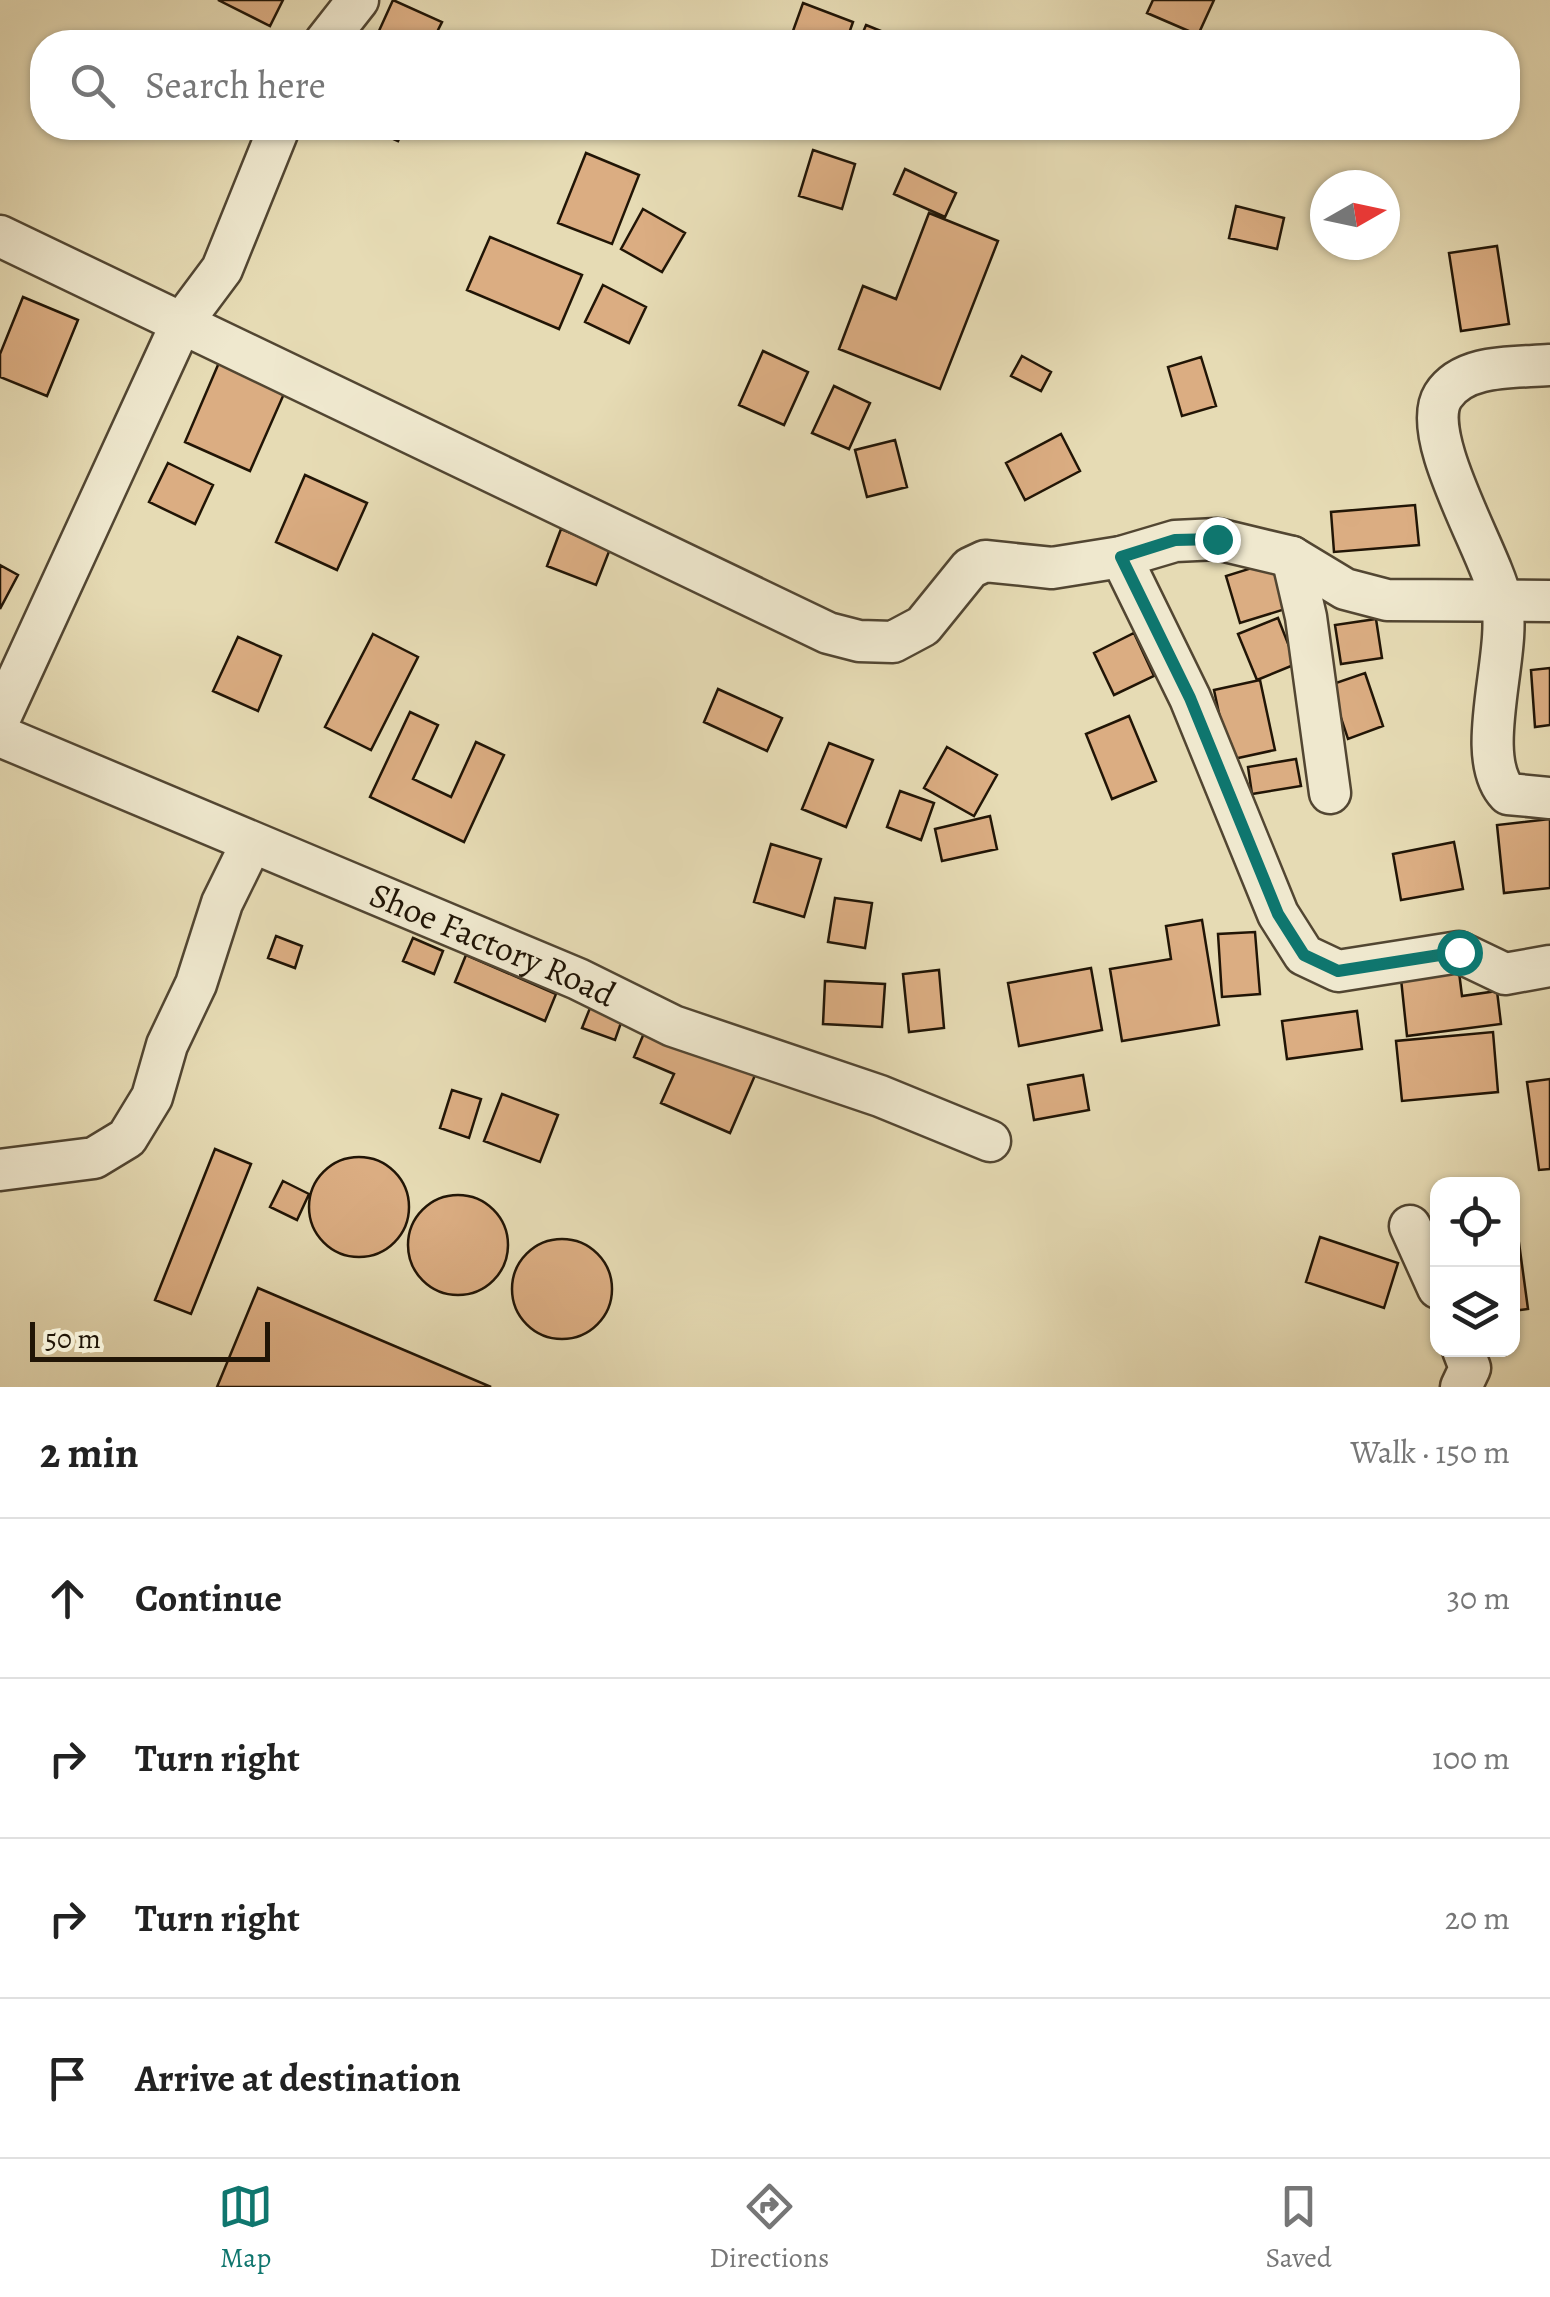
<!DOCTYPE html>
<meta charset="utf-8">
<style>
:root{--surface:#fff;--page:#f2f2f2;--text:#222;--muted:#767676;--line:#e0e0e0;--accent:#0f766e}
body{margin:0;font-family:Alegreya,serif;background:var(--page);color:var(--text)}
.controls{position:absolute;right:30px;bottom:30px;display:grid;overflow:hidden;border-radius:20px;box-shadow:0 2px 8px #0004}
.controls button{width:90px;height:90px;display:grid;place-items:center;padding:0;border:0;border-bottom:2px solid var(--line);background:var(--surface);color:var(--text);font:50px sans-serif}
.compass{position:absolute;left:1310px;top:170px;width:90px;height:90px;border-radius:50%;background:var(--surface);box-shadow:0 2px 8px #0004;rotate:81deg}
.scale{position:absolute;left:30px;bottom:25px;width:240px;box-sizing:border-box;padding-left:10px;border:5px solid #211506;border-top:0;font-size:28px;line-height:35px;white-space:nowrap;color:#211506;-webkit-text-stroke:8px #efe8ce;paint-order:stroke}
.stop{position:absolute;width:30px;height:30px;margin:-22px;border:8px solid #0f766e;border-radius:50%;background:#fff}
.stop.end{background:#0f766e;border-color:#fff;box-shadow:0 2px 10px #0008}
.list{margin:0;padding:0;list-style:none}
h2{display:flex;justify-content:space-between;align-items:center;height:130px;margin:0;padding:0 40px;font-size:42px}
h2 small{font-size:32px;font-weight:400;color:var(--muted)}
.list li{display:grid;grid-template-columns:65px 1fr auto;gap:30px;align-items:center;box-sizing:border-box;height:160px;padding:0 40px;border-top:2px solid var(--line)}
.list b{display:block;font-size:38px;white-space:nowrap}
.list em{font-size:32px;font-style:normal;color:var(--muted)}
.icon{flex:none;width:55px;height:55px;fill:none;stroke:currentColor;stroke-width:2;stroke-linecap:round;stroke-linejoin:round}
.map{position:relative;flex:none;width:1550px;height:1387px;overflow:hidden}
.search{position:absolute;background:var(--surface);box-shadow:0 2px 8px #0004;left:30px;right:30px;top:30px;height:110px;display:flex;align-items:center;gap:25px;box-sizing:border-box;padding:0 35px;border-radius:40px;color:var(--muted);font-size:38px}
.sheet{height:770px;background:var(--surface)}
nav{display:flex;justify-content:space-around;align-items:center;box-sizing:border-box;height:140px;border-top:2px solid var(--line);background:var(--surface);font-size:28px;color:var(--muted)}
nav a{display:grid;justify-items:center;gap:5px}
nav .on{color:var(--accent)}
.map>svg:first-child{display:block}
</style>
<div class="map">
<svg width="1550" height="1387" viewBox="0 0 1550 1387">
<rect width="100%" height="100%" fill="#e6dbb4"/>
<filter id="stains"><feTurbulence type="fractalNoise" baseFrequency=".002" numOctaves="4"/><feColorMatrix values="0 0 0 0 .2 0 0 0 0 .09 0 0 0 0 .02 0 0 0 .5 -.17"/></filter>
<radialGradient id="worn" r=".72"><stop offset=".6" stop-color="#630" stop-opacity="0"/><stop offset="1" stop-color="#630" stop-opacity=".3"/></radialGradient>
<path fill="#dbad82" stroke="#211506" stroke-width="2.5" d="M 218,0 L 283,0 L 270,26 Z
M 393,0 L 442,22 L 432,42 L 398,42 L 378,33 Z
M 1153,0 L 1214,0 L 1198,35 L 1147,13 Z
M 803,3 L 853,22 L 846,42 L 789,42 Z
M 866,25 L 908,42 L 859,42 Z
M 369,128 L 404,128 L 398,141 Z
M 813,150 L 855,164 L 842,209 L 799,196 Z
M 586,153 L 639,175 L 612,244 L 558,223 Z
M 905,169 L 956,193 L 945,217 L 894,194 Z
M 1236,206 L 1284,218 L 1277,249 L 1229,238 Z
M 643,209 L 685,233 L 662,272 L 621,249 Z
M 929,213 L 998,241 L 940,389 L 839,349 L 863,286 L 896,299 Z
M 490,237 L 582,275 L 559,329 L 467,290 Z
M 1497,246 L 1509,324 L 1461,331 L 1449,253 Z
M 603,285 L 646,307 L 629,343 L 585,322 Z
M 23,297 L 78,320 L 47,396 L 0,377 L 0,354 Z
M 763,351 L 808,372 L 784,425 L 739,405 Z
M 1022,356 L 1051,372 L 1041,391 L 1011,376 Z
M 1201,357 L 1216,406 L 1182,416 L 1168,367 Z
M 221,358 L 287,387 L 250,471 L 185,442 Z
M 834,386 L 870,403 L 849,449 L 812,433 Z
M 1061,434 L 1080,471 L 1025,500 L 1006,463 Z
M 895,440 L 907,487 L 867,497 L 855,450 Z
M 168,463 L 213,485 L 195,524 L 149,502 Z
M 305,475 L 367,503 L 337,570 L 276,542 Z
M 1415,505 L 1419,545 L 1334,552 L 1331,512 Z
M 561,529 L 610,549 L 596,585 L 547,566 Z
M 1281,559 L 1295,606 L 1240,623 L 1226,576 Z
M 0,565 L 18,575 L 0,609 Z
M 1278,618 L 1296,664 L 1257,680 L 1238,634 Z
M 1376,619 L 1382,658 L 1341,664 L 1335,625 Z
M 1134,633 L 1154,676 L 1114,695 L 1094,653 Z
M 373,634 L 418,657 L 371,750 L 325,727 Z
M 238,637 L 281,656 L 258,711 L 213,691 Z
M 1550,668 L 1550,725 L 1535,727 L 1531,670 Z
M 1365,673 L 1383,726 L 1348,739 L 1330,685 Z
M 1260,680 L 1275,750 L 1229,760 L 1214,690 Z
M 718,689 L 782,718 L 767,751 L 704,722 Z
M 410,712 L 438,725 L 413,779 L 451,797 L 476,742 L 504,755 L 464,842 L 370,797 Z
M 1129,716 L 1156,781 L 1112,799 L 1086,734 Z
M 829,743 L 873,760 L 846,827 L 802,809 Z
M 947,747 L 997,775 L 974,816 L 924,788 Z
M 1296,759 L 1301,786 L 1252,794 L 1248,767 Z
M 900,791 L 934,803 L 921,840 L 887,827 Z
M 990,816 L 997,849 L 942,861 L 935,829 Z
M 1550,819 L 1550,888 L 1504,893 L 1497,825 Z
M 1454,842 L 1463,889 L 1401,900 L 1393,854 Z
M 771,844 L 821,859 L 804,917 L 754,902 Z
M 835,898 L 872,903 L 865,948 L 828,942 Z
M 1202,920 L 1219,1025 L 1122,1041 L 1110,969 L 1171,959 L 1166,926 Z
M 1255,932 L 1260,994 L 1222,997 L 1218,934 Z
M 276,936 L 302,946 L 295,968 L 268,958 Z
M 413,938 L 443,951 L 434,974 L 403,961 Z
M 466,955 L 556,994 L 545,1021 L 455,982 Z
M 1091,968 L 1102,1030 L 1019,1046 L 1008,983 Z
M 939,970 L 944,1028 L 909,1032 L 903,974 Z
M 1459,972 L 1462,996 L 1497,991 L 1501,1024 L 1407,1036 L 1401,979 Z
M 825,981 L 885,984 L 882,1027 L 823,1024 Z
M 590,1008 L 622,1020 L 615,1040 L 582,1028 Z
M 1357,1011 L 1362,1049 L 1287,1059 L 1282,1021 Z
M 647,1026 L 756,1073 L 730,1133 L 661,1103 L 674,1074 L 634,1057 Z
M 1493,1032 L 1498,1092 L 1402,1101 L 1396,1041 Z
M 1083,1075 L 1089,1110 L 1034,1120 L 1028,1085 Z
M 1550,1079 L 1550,1169 L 1539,1170 L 1527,1082 Z
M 452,1090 L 481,1099 L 469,1138 L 440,1128 Z
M 502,1094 L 558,1115 L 540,1162 L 484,1141 Z
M 215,1149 L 251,1164 L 191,1314 L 155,1300 Z
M309 1207a50 50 0 1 1 100 0a50 50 0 1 1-100 0Z
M 283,1181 L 309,1194 L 297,1220 L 270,1207 Z
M408 1245a50 50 0 1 1 100 0a50 50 0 1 1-100 0Z
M 1320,1237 L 1398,1263 L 1384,1308 L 1306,1282 Z
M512 1289a50 50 0 1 1 100 0a50 50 0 1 1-100 0Z
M 1519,1243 L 1528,1309 L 1512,1311 L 1512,1244 Z
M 258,1288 L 491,1387 L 217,1387 Z"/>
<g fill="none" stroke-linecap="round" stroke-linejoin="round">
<g stroke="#524632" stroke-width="45">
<g id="minor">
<path d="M 325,42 L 358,0"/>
<path d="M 0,236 L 828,633 L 859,641 L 893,642 L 923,626 L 970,568 L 985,561 L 1052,568 L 1121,557 L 1175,541 L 1217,539 L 1292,557 L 1345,589 L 1387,600 L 1550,601"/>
<path d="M 1550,365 C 1516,368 1464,363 1443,396 C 1418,436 1491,553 1501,599 C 1514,650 1471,755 1508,794 L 1550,798"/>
<path d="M 1121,557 L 1190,698 L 1278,914 L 1304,955 L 1338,971 L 1459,952 L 1505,974 L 1550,966"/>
<path d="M 1292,557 L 1306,617 L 1330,793"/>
<path d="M 0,718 L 181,324 L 222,269 L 279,128"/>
<path id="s1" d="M 0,736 L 578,979 L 673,1026 L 880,1096 L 990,1141"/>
<path d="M 0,1170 L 94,1158 L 127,1138 L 152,1097 L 167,1045 L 196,984 L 222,903 L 251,844"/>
<path d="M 1410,1226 L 1438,1288"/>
<path d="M 1461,1387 L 1470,1368 L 1463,1350"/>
</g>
</g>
<use href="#minor" stroke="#efe8ce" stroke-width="40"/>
</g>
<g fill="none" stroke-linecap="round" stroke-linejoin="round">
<path stroke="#0f766e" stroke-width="12" d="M 1217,539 L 1175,540 L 1121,557 L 1190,698 L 1278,914 L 1304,955 L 1338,971 L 1459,952"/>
</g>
<g text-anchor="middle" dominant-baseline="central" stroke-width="8" stroke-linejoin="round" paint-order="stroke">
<g font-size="35" fill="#211506" stroke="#efe8ce">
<text stroke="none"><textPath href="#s1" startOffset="535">Shoe Factory Road</textPath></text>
</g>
</g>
<rect width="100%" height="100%" filter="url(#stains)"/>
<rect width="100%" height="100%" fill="url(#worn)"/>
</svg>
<div class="controls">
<button><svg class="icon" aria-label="locate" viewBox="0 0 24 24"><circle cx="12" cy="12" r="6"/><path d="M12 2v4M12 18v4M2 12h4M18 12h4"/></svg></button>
<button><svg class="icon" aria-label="layers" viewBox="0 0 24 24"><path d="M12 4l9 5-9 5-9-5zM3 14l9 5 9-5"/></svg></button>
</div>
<svg class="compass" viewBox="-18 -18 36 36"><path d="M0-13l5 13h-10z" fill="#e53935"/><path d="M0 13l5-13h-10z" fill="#767676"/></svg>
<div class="scale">50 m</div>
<div class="stop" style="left:1459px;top:952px"></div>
<div class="stop end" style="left:1217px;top:539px"></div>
<div class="search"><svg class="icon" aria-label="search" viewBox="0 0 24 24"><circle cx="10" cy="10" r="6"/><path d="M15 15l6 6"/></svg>Search here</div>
</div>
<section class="sheet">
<h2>2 min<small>Walk · 150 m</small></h2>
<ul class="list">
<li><svg class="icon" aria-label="ahead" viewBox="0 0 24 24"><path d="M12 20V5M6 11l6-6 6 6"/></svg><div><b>Continue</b></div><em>30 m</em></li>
<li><svg class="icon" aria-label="right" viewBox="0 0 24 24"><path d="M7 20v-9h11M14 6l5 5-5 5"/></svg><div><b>Turn right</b></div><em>100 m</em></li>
<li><svg class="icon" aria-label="right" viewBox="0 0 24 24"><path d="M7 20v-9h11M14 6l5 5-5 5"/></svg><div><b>Turn right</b></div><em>20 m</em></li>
<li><svg class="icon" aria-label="arrive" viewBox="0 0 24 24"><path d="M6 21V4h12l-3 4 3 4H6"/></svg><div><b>Arrive at destination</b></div></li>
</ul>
</section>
<nav>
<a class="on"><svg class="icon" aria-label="map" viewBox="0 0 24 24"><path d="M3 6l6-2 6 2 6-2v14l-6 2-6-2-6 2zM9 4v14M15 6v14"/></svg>Map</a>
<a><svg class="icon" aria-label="directions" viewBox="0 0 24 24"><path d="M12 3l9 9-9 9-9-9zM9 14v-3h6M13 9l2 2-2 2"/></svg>Directions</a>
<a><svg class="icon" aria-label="saved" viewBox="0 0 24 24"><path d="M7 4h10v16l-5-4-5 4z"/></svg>Saved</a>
</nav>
